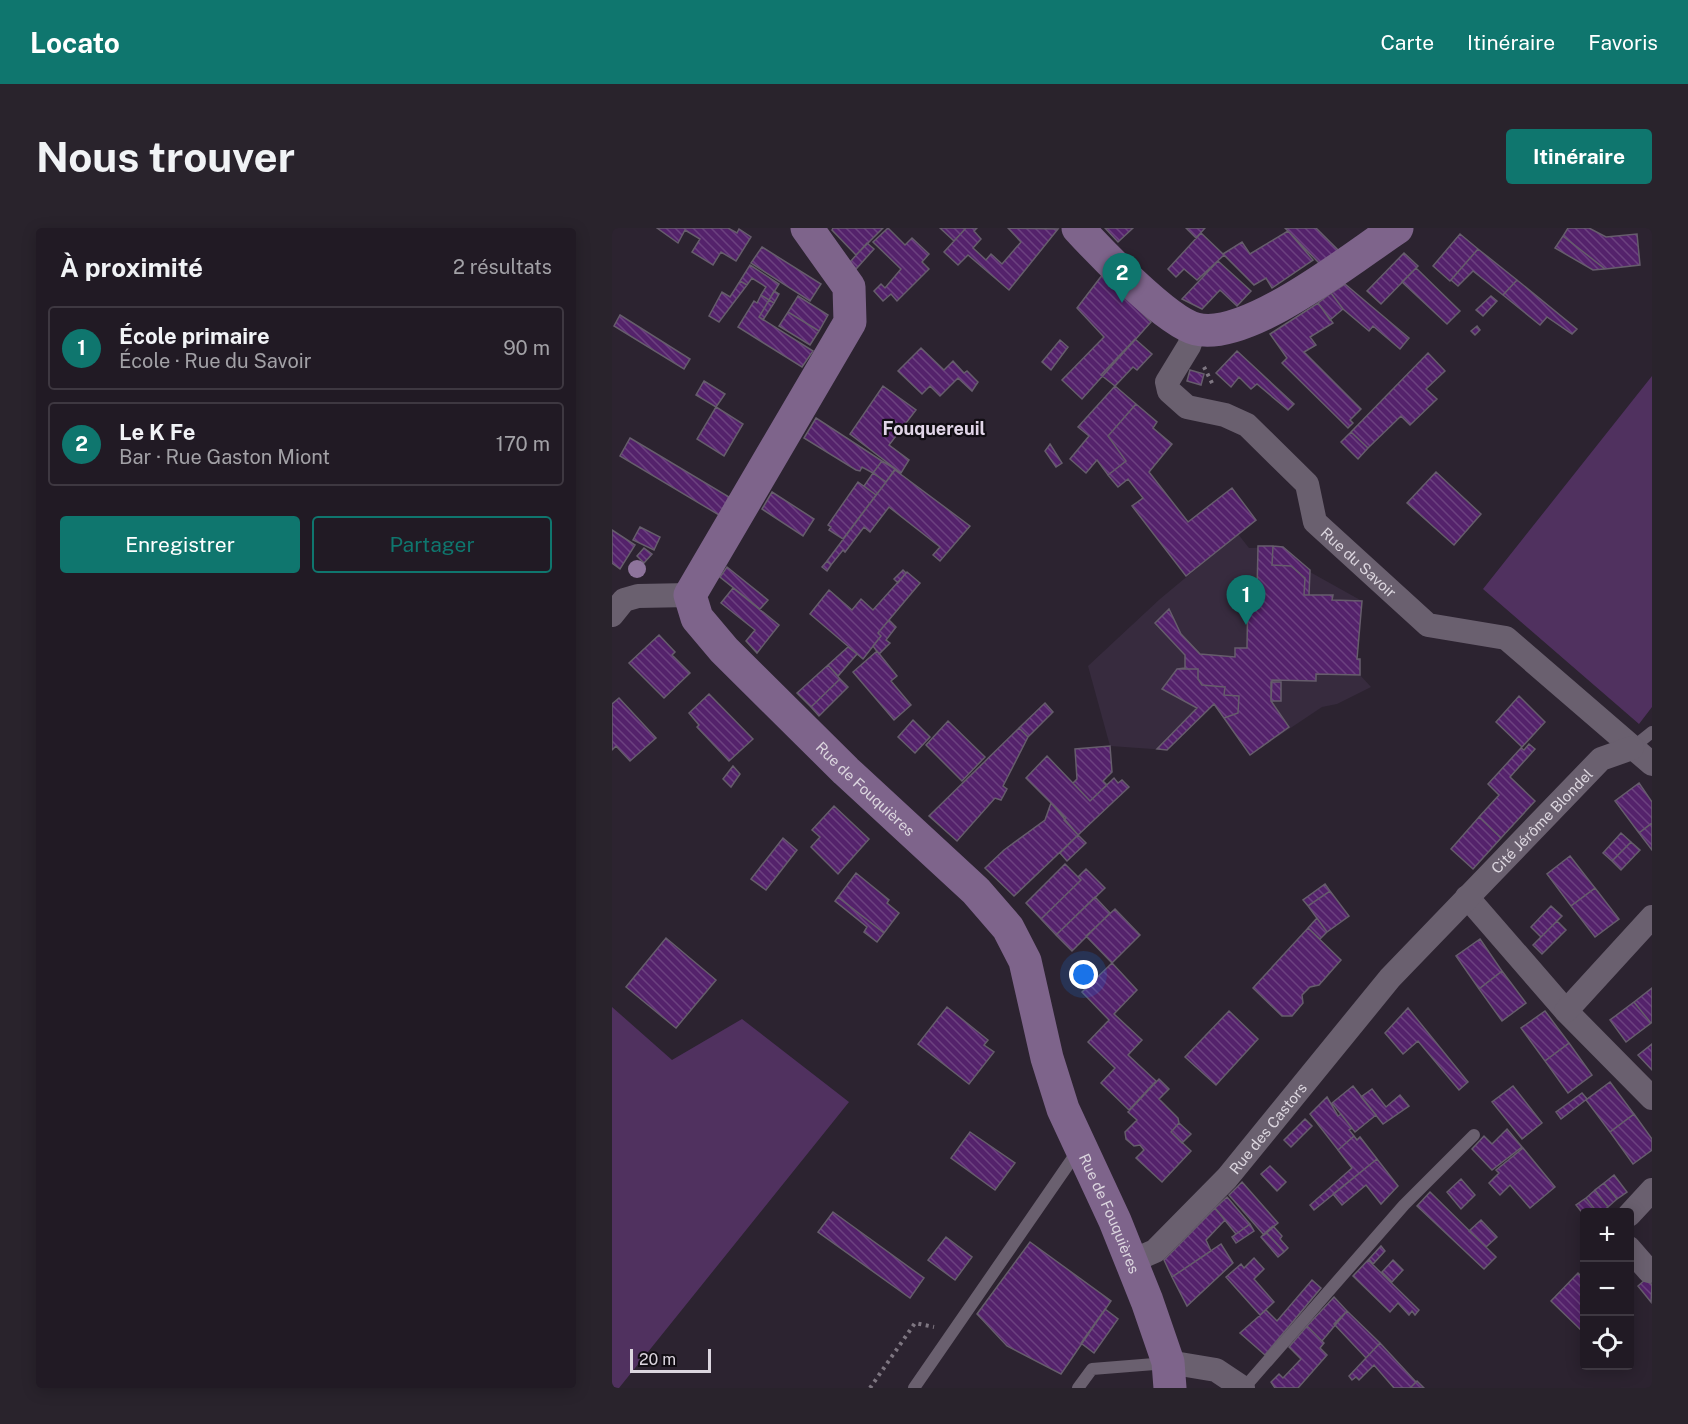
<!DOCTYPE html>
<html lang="fr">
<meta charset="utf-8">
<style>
:root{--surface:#211a24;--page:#29232c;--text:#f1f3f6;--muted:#a2a1a6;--line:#3e3841;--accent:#0f766e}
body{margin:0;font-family:"Public Sans",sans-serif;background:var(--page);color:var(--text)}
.controls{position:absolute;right:18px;bottom:18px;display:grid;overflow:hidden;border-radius:6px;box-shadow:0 3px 15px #0003}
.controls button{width:54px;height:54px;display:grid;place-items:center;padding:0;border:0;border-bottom:2px solid var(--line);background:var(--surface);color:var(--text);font:30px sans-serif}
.scale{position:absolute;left:18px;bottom:15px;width:81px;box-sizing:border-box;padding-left:6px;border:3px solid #dcd6df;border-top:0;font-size:16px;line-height:21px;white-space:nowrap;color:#dcd6df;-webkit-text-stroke:4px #120e14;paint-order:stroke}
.you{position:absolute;left:472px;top:747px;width:21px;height:21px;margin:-15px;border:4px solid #fff;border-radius:50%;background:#1a73e8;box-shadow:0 0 0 9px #1a73e833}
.badge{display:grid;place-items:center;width:39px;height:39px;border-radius:50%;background:var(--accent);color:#fff;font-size:20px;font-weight:700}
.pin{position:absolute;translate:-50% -50px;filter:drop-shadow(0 2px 3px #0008)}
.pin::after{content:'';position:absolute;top:32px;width:21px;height:18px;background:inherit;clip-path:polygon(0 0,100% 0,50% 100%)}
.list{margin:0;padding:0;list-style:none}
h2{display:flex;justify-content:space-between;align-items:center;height:78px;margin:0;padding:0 24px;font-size:26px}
h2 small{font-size:20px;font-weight:400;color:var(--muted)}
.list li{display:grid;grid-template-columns:39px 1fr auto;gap:18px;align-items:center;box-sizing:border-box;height:84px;margin:0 12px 12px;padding:0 12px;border:2px solid var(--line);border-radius:6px}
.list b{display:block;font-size:22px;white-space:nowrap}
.list p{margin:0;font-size:20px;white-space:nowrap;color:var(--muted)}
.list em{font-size:20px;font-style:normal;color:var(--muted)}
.actions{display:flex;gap:12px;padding:18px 24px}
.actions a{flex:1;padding:14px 0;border:2px solid var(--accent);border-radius:6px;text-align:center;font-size:21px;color:var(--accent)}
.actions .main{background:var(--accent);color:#fff}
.icon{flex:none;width:33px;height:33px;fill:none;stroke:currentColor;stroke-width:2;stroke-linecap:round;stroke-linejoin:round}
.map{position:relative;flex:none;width:1040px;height:1160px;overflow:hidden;border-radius:6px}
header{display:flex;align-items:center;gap:36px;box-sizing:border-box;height:84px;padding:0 30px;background:var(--accent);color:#fff}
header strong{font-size:28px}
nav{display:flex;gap:33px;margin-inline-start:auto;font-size:21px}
.intro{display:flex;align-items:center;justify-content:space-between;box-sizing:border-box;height:144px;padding:0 36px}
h1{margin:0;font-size:42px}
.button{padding:15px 27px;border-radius:6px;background:var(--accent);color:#fff;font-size:21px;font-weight:700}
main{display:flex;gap:36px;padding:0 36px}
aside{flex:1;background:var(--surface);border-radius:6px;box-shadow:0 3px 15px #0003}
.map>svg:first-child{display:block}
</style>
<header>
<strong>Locato</strong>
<nav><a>Carte</a><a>Itinéraire</a><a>Favoris</a></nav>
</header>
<div class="intro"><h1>Nous trouver</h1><a class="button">Itinéraire</a></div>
<main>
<aside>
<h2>À proximité<small>2 résultats</small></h2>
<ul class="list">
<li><span class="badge">1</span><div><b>École primaire</b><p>École · Rue du Savoir</p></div><em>90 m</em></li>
<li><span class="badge">2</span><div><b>Le K Fe</b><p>Bar · Rue Gaston Miont</p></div><em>170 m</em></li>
</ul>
<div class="actions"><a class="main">Enregistrer</a><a>Partager</a></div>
</aside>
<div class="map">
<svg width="1040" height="1160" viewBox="0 0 1040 1160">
<defs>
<pattern id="building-back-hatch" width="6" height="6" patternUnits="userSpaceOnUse" patternTransform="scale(1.5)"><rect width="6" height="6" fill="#54226b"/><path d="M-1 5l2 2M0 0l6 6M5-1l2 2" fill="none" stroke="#6c4180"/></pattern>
</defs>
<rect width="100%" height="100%" fill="#2c2330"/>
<path fill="#372b3e" d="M 626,306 L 637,320 L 671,319 L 698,344 L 750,373 L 745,430 L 748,431 L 748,447 L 759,459 L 725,476 L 710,479 L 638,527 L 602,477 L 555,522 L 498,518 L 476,438 L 548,371 Z"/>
<path fill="#50315f" d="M 1040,148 L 1040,479 L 1027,496 L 871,361 Z
M 0,779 L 60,832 L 130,791 L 237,874 L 7,1160 L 0,1160 Z"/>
<path fill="url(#building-back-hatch)" stroke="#665d6c" stroke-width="1.5" d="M 45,0 L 116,0 L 125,5 L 127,1 L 139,9 L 124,33 L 109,24 L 101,37 L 80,24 L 88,11 L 73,2 L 66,15 Z
M 221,0 L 271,0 L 244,27 L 220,2 Z
M 276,0 L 293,17 L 300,10 L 317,26 L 310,34 L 317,41 L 285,73 L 279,66 L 271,73 L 262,63 L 269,56 L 273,60 L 289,41 L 261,14 Z
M 328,0 L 354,0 L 342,13 Z
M 354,0 L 365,0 L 362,3 L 369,11 L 361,20 L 374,32 L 379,26 L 390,36 L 409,14 L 396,0 L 446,1 L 397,62 L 356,27 L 346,37 L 332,24 Z
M 493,0 L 521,0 L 506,14 Z
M 574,0 L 593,0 L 584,10 Z
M 673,0 L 704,0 L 728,24 L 709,37 Z
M 956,0 L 977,0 L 994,9 L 1025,6 L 1028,37 L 993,41 L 951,8 Z
M 676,3 L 701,32 L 660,60 L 654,50 L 642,57 L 611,26 L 630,14 L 638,26 Z
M 589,5 L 612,27 L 585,52 L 572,41 L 564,49 L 556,41 Z
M 848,6 L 866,21 L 838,53 L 821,38 Z
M 951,8 L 993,41 L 981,42 L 943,20 Z
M 255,15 L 262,21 L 244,41 L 238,34 Z
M 150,19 L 209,56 L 198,73 L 139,35 Z
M 866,21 L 905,52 L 891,67 L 861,43 L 846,58 L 839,52 Z
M 792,25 L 806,38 L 769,76 L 755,63 Z
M 606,33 L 639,63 L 625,78 L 608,62 L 590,81 L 570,71 Z
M 138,37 L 167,56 L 157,72 L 149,67 L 154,59 L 140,50 L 135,57 L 128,53 Z
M 804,40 L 848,83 L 835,96 L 790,54 Z
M 491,46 L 539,94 L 470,171 L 450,152 L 492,109 L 465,80 Z
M 905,52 L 965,101 L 960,106 L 935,89 L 928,97 L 891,67 Z
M 128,53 L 135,57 L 107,94 L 97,88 L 110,64 L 118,69 Z
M 733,56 L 797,110 L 788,121 L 761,98 L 757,103 L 731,81 L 719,65 Z
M 162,63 L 167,66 L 162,75 L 157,72 Z
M 719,65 L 731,81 L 718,92 L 706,75 Z
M 149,67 L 157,72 L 147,89 L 201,123 L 190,139 L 126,99 L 142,73 L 145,75 Z
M 186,68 L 216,87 L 207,103 L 176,84 Z
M 879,68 L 885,73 L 871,88 L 864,82 Z
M 157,72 L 162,75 L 151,92 L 147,89 Z
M 706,75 L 721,95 L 698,109 L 704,117 L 692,124 L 749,181 L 738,192 L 741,195 L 736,200 L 670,135 L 675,130 L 658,106 Z
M 176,84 L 207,103 L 198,117 L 167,98 Z
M 8,87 L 78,131 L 72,141 L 2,98 Z
M 865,98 L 868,102 L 863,107 L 859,103 Z
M 523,111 L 540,126 L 525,142 L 521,139 L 503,158 L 489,147 Z
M 448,112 L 456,119 L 439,142 L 430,134 Z
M 309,120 L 332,142 L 341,133 L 352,145 L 355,143 L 366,154 L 360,163 L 346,150 L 328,168 L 318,158 L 310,166 L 286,143 Z
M 625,123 L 682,176 L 676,182 L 645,156 L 639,161 L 627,149 L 619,159 L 604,145 Z
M 816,125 L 833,143 L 814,161 L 825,171 L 798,197 L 789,188 L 756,220 L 739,204 Z
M 578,142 L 592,146 L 589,157 L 575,153 Z
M 92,153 L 113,166 L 104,179 L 84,167 Z
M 271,158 L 304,182 L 277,217 L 297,232 L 289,245 L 238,206 Z
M 503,158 L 524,176 L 496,208 L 514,233 L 496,247 L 485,232 L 474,245 L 458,231 L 477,208 L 466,199 Z
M 524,176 L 545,194 L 541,200 L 560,216 L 537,244 L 576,294 L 620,260 L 644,292 L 574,348 L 520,278 L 531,270 L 516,251 L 506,259 L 496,247 L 514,233 L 496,208 Z
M 104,179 L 131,196 L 112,228 L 85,211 Z
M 204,190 L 270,233 L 261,245 L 250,239 L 248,243 L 244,242 L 192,210 Z
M 739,204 L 756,220 L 746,231 L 729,214 Z
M 18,210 L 117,269 L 107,287 L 8,228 Z
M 438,216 L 450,235 L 444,239 L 433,223 Z
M 270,233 L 283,241 L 274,254 L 261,245 Z
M 283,242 L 358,298 L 328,333 L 321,327 L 328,319 L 277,279 L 258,304 L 252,299 L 233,324 L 231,322 L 219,337 L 215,333 Z
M 824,244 L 869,286 L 842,317 L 795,275 Z
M 261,245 L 274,254 L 264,267 L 252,258 Z
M 246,254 L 264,267 L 231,311 L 217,302 L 219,299 L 216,297 Z
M 160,264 L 202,291 L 191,308 L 150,281 Z
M 28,299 L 48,309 L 42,322 L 21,312 Z
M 0,302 L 23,317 L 8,341 L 0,335 Z
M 646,318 L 661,318 L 660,337 L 679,338 L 693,350 L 692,367 L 721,367 L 720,372 L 750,373 L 745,431 L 748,431 L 748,447 L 704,446 L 704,453 L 660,452 L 659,473 L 677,499 L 638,527 L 612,490 L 626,485 L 627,468 L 612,467 L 613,459 L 590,457 L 586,451 L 586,441 L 565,441 L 573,440 L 573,427 L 543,395 L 557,381 L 569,406 L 588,426 L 623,429 L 623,420 L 635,420 L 636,360 L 637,365 L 645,366 Z
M 661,318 L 671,319 L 698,342 L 697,367 L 692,367 L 693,350 L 679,338 L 660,337 Z
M 32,320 L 40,326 L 32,335 L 25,328 Z
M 215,333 L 219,337 L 215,343 L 210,339 Z
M 115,339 L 156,372 L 148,381 L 108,349 Z
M 291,342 L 294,345 L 286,355 L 282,351 Z
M 295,344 L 308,355 L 266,405 L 269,408 L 251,431 L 198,386 L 217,362 L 240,382 L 249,371 L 261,382 Z
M 121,360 L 167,397 L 145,425 L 134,413 L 143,402 L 109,375 Z
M 277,392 L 284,399 L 274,412 L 278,415 L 267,426 L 261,418 L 269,408 L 266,405 Z
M 47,407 L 63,424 L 60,427 L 78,445 L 52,470 L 17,435 Z
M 236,419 L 245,426 L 226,448 L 216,437 Z
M 265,423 L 285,448 L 279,453 L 299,477 L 282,492 L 241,444 Z
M 216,437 L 228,451 L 199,479 L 185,465 Z
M 565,441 L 586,441 L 586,451 L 590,457 L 613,459 L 612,467 L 627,468 L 626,485 L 612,490 L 602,476 L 555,522 L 545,521 L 585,480 L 550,461 Z
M 228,451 L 236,459 L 207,488 L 199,479 Z
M 659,454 L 669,454 L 669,473 L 659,473 Z
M 97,466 L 141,511 L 117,533 L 85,499 L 87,497 L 77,485 Z
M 907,468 L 933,494 L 910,519 L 884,494 Z
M 7,470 L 44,510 L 18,533 L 4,518 L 0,522 L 0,476 Z
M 433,475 L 441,484 L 416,509 L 407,500 Z
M 301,492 L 318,509 L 303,525 L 286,509 Z
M 336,493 L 373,529 L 350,553 L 314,517 Z
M 407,500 L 416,509 L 391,558 L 395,561 L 389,572 L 383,570 L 345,613 L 317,588 Z
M 917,516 L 923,521 L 898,549 L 923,573 L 889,610 L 867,589 L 887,567 L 876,556 L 909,520 L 912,522 Z
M 498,518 L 500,544 L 491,553 L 495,557 L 478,573 L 461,555 L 465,551 L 463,521 Z
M 435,528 L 478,573 L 502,550 L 506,555 L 510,552 L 517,559 L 466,607 L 452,592 L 454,590 L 414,550 Z
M 121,538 L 128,546 L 119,559 L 111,551 Z
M 1027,555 L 1040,574 L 1040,595 L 1027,605 L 1003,573 Z
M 439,575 L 466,607 L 402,668 L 373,640 L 392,622 L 433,592 Z
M 222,578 L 257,611 L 226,646 L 199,619 L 208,609 L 200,602 Z
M 867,589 L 889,610 L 861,641 L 839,621 Z
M 1040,595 L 1040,622 L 1027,605 Z
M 1009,605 L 1019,614 L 1000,633 L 991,625 Z
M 466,607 L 474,615 L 455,633 L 448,625 Z
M 171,610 L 185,622 L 154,662 L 139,651 Z
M 1019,614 L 1028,622 L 1009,642 L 1000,633 Z
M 958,628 L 983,660 L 959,678 L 935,646 Z
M 453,636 L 469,652 L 429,691 L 414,675 Z
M 474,641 L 493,660 L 444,707 L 429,691 L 469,652 L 466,649 Z
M 244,645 L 277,672 L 275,675 L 287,685 L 272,705 L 226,669 Z
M 713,656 L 718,663 L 696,678 L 691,672 Z
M 983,660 L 1007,691 L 983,709 L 959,678 Z
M 718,663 L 737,688 L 715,704 L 696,678 Z
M 226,669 L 272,705 L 265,714 L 252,704 L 255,699 L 223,673 Z
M 483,669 L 498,685 L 460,723 L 444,707 Z
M 939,678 L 950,688 L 929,709 L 919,699 Z
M 503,681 L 528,707 L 500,735 L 474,708 Z
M 705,690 L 715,704 L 708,711 L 696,700 Z
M 945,693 L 954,702 L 930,726 L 921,717 Z
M 696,700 L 729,732 L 707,757 L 698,759 L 690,767 L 691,775 L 680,788 L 670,788 L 641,760 Z
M 54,710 L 104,752 L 64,800 L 14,759 Z
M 868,711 L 890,743 L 867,761 L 844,728 Z
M 500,735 L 525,762 L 502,786 L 530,812 L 516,827 L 544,853 L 517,882 L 489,855 L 503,840 L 476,814 L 497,792 L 470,764 Z
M 890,743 L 914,775 L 890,793 L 867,761 Z
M 1040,760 L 1040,794 L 1039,795 L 1022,774 Z
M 1022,774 L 1039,795 L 1014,814 L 998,792 Z
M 335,779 L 376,812 L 372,817 L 382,824 L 357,856 L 306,816 Z
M 796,780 L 856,854 L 847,862 L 806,813 L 791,826 L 773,805 Z
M 617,783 L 646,811 L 604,857 L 573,829 Z
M 933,783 L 957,815 L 933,833 L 909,800 Z
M 957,815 L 980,847 L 956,865 L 933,833 Z
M 1040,816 L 1040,842 L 1026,827 Z
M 547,851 L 557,861 L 547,871 L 566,890 L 567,895 L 559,904 L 579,923 L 550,954 L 524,930 L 532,922 L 528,917 L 522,918 L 514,911 L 513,904 L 525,892 L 516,884 Z
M 998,854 L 1022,886 L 998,904 L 974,872 Z
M 741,858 L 764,887 L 743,904 L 720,875 Z
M 901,858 L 930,895 L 910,911 L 880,874 Z
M 760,861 L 774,879 L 788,867 L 797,878 L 771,896 L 749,869 Z
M 970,865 L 975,871 L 949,891 L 944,884 Z
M 715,869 L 726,888 L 729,886 L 740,900 L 737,902 L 742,908 L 726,922 L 698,886 Z
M 1022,886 L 1040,911 L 1040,922 L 1021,936 L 998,904 Z
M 693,891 L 700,898 L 679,919 L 672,912 Z
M 567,895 L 579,906 L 570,915 L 559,904 Z
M 895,901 L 910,919 L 880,942 L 860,921 L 872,908 L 880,916 Z
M 358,904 L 403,935 L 383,962 L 339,930 Z
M 742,908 L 745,912 L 748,909 L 765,931 L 702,982 L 698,977 L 740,940 L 726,922 Z
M 911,920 L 943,959 L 918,980 L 898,957 L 888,967 L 877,955 L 887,945 L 884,942 Z
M 765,931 L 786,958 L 769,976 L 754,957 L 730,977 L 721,966 Z
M 658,938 L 674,954 L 665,963 L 649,946 Z
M 1002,947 L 1015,964 L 1005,971 L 992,955 Z
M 849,951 L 863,967 L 849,981 L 835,964 Z
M 630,954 L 666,995 L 652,1007 L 617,967 Z
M 992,955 L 1005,971 L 996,979 L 983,962 Z
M 983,962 L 996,979 L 989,984 L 985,984 L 974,970 Z
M 818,964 L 884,1029 L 872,1041 L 805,978 Z
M 615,969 L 638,996 L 624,1006 L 603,980 Z
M 974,970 L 985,984 L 972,984 L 972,987 L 964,977 Z
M 603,980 L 613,992 L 594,1012 L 599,1023 L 560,1049 L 552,1032 Z
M 221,984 L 312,1050 L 298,1070 L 206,1004 Z
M 869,992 L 885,1009 L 874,1019 L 857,1003 Z
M 638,996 L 642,1003 L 624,1015 L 620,1009 Z
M 661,998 L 670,1008 L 668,1011 L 676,1020 L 672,1024 L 654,1004 Z
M 654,1004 L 672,1024 L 666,1029 L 649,1009 Z
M 334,1009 L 360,1029 L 343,1052 L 316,1032 Z
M 418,1014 L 499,1073 L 449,1146 L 395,1118 L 365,1086 Z
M 609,1016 L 621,1035 L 575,1078 L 560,1049 Z
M 769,1018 L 773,1023 L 761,1036 L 757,1031 Z
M 642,1030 L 652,1041 L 642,1051 L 662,1074 L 648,1087 L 614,1049 L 629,1036 L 632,1040 Z
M 756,1032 L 807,1082 L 803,1087 L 800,1083 L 797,1087 L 786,1075 L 778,1084 L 741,1048 Z
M 781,1032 L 791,1042 L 780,1054 L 770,1044 Z
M 966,1045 L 972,1051 L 972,1105 L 939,1073 Z
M 1035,1050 L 1040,1057 L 1039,1074 L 1026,1058 Z
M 700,1052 L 709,1060 L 653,1127 L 628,1105 L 654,1082 L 665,1093 Z
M 722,1069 L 735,1083 L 710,1113 L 695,1098 Z
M 493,1081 L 506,1091 L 482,1125 L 469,1115 Z
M 735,1083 L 768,1115 L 754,1130 L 722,1096 Z
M 695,1098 L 712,1115 L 708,1120 L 715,1127 L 686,1160 L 663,1160 L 659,1154 L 667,1146 L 671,1150 L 689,1131 L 677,1119 Z
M 768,1115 L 804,1154 L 798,1160 L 782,1160 L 762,1137 L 747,1152 L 744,1149 L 740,1152 L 737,1148 Z
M 805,1153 L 812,1160 L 798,1160 Z"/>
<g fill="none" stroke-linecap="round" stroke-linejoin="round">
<path stroke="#7e7681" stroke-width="4" stroke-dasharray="3 4.5" stroke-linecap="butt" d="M 592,139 L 602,159
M 258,1160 L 303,1095 L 322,1099"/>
<path stroke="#6a606f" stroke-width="12" d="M 1020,520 L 1040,504
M 302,1160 L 467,921
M 466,1160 L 480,1141 L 555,1135
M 632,1160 L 792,977 L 862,907"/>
<g stroke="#6a606f" stroke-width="24">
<path id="s1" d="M 583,101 L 577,118 L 555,154 L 557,163 L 575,179 L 613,187 L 635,197 L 695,256 L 703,294 L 816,397 L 894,410 L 1040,536"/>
<path d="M 0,387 L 12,372 L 26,368 L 78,367"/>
<path d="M 855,669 L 954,783 L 1040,870"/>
<path d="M 954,783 L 1040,689"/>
<path d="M 1017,987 L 1040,962"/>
<path d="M 1017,1020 L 1037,1043"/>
<path id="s2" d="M 520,1033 L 543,1023 L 615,950 L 778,750 L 989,531 L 1020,520"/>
<path d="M 556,1134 L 604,1142 L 631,1160"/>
</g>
<g stroke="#7e648b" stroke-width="33">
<path id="s3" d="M 195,0 L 237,59 L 238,94 L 78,367 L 85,390 L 112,422 L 234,543 L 364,663 L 396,700 L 413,733 L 435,830 L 451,881 L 503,993 L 535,1073 L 556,1134 L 558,1160"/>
<path d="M 466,0 C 488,24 555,94 584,101 C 636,114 741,29 785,0"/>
</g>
</g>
<circle fill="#8e749c" cx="25" cy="341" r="9"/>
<g text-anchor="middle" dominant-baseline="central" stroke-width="4.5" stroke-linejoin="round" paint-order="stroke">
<g font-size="15" fill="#dcd6df" stroke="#120e14">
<text stroke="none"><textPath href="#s1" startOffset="339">Rue du Savoir</textPath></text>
<text stroke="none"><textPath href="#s3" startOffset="688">Rue de Fouquières</textPath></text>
<text stroke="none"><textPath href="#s2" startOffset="604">Cité Jérôme Blondel</textPath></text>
<text stroke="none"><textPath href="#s2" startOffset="192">Rue des Castors</textPath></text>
<text stroke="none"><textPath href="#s3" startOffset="1192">Rue de Fouquières</textPath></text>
</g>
<g font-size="18" font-weight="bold" fill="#e1d5e7" stroke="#120e14">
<text x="322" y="200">Fouquereuil</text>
</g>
</g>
</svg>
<div class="controls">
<button>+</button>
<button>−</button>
<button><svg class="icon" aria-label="locate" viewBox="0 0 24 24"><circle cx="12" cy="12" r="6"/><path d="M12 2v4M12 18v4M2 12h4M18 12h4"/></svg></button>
</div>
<div class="scale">20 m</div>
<div class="you"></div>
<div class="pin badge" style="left:634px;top:397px">1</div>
<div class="pin badge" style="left:510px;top:75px">2</div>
</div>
</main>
